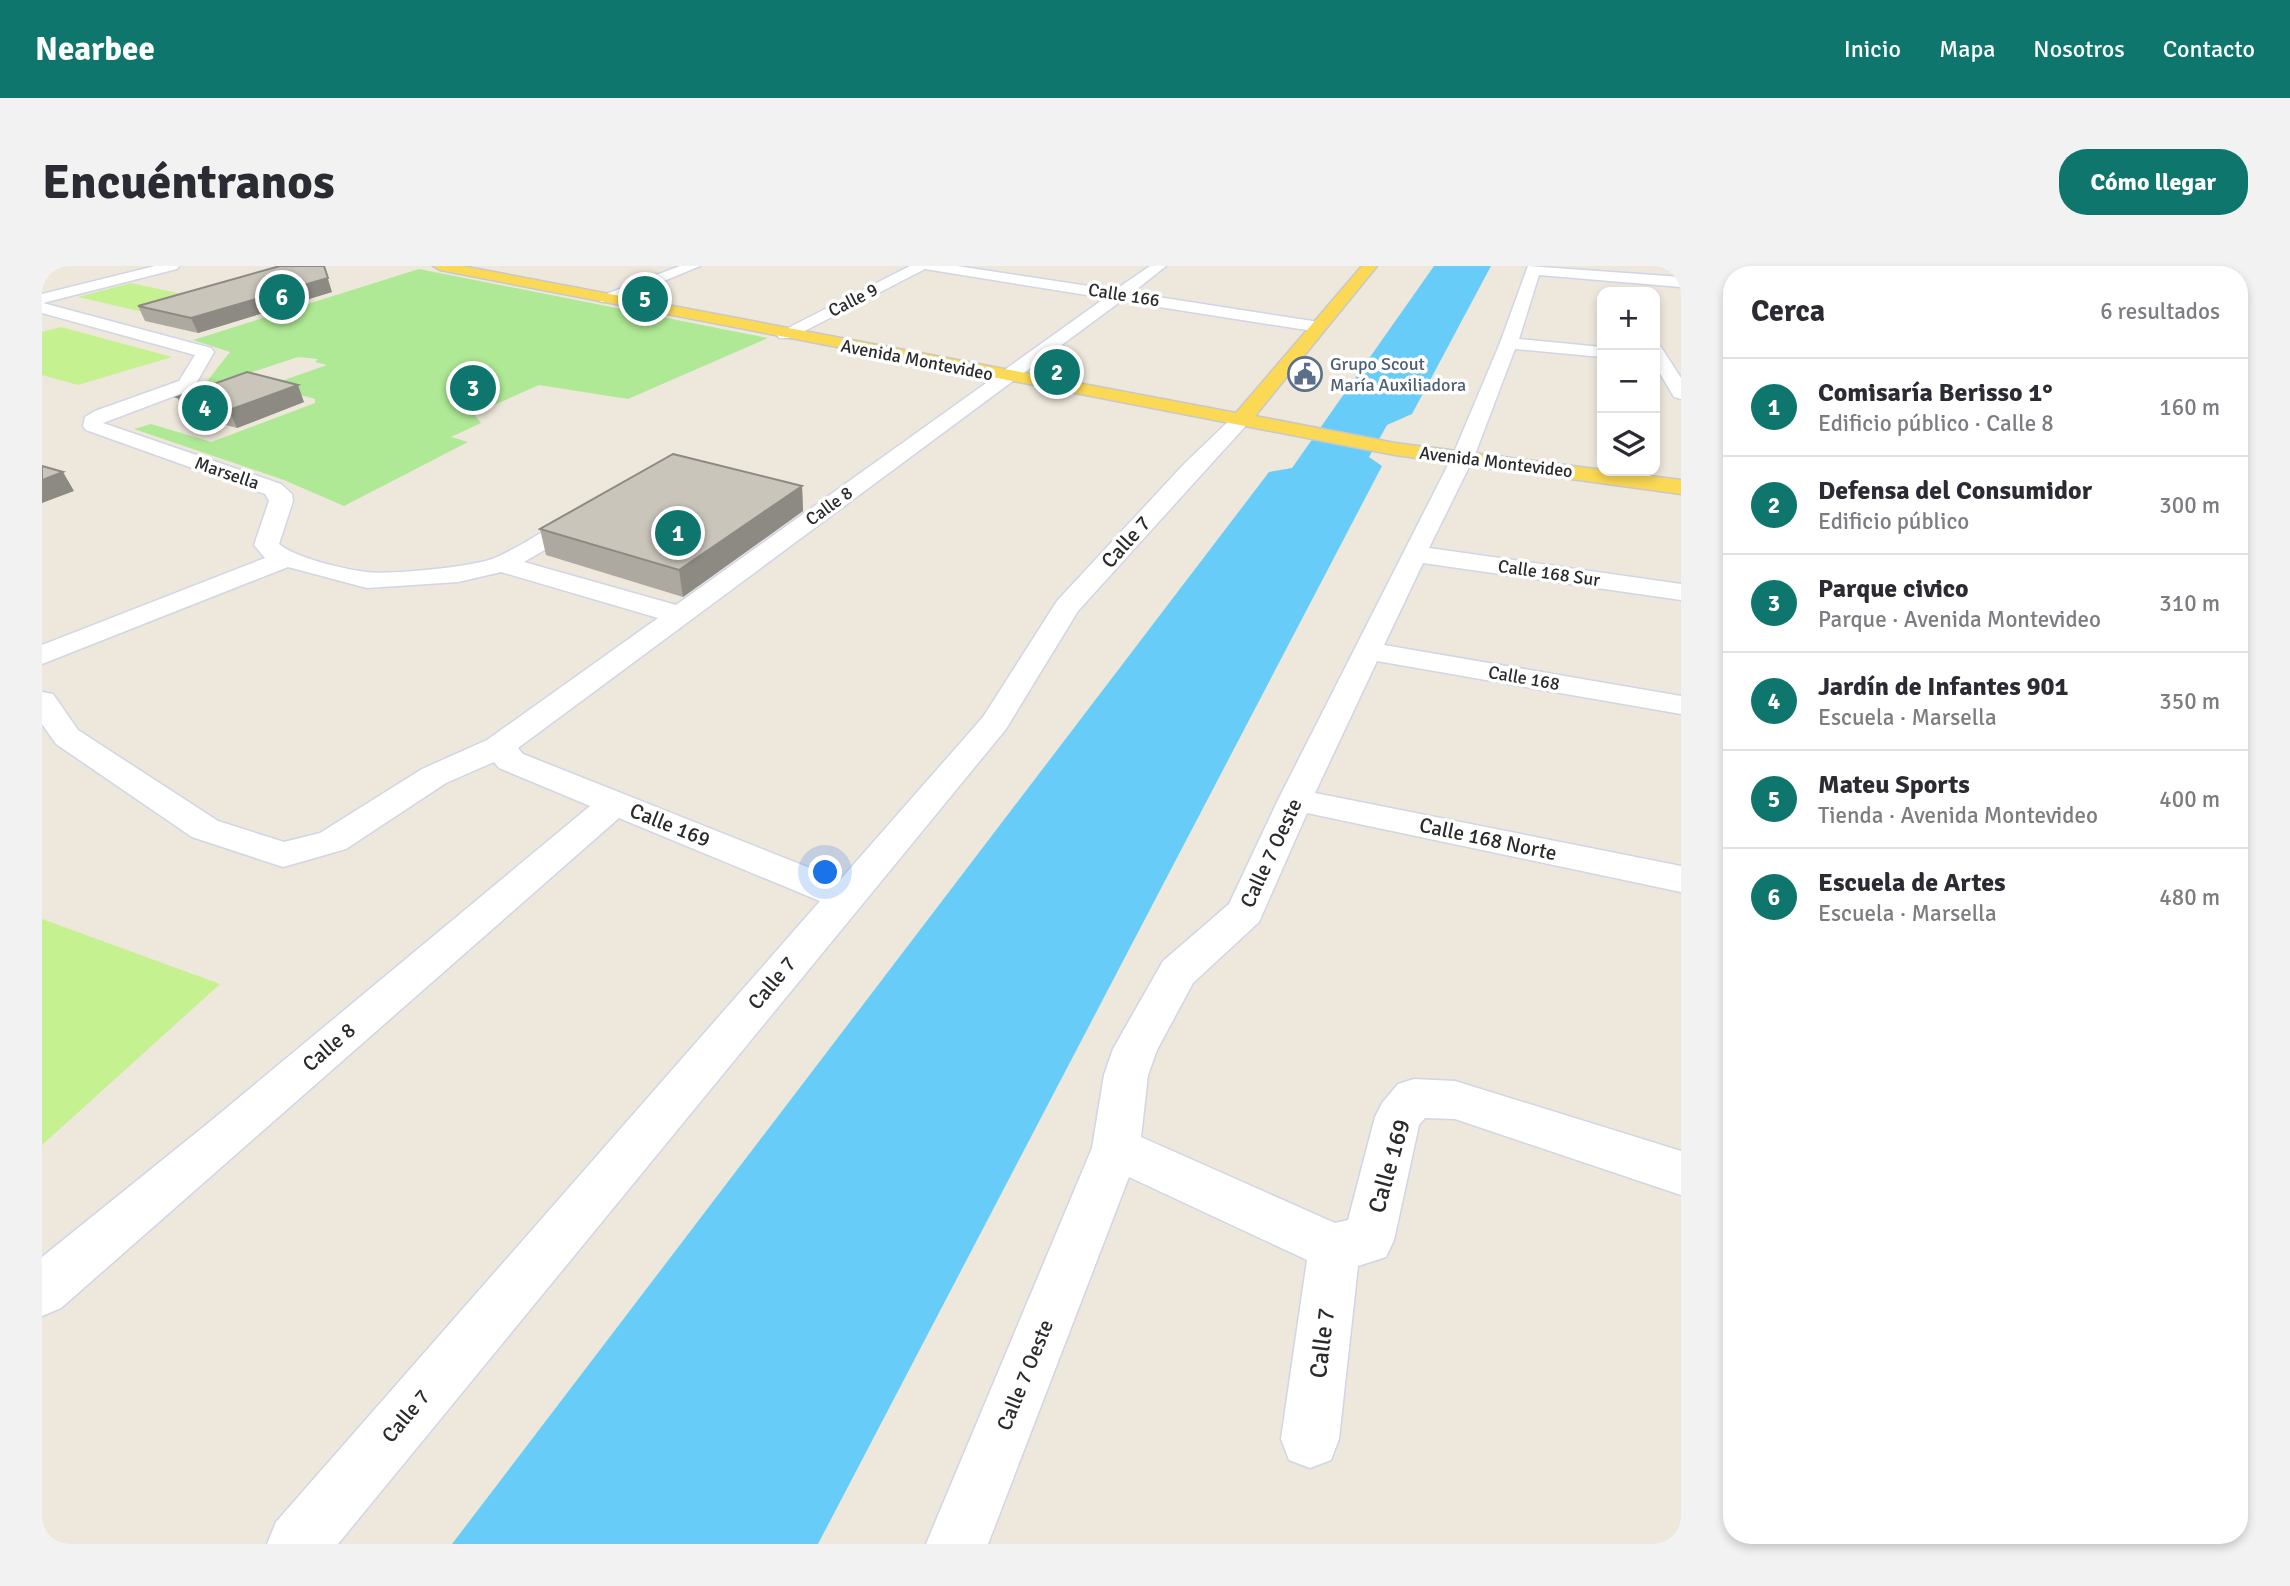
<!DOCTYPE html>
<html lang="es">
<meta charset="utf-8">
<style>
:root{--surface:#fff;--page:#f2f2f3;--text:#2b2b33;--muted:#7c7c81;--line:#e1e1e2;--accent:#0f766e}
body{margin:0;font-family:Signika,sans-serif;background:var(--page);color:var(--text)}
.controls{position:absolute;right:21px;top:21px;display:grid;overflow:hidden;border-radius:14px;box-shadow:0 4px 10px #0003}
.controls button{width:63px;height:63px;display:grid;place-items:center;padding:0;border:0;border-bottom:2px solid var(--line);background:var(--surface);color:var(--text);font:35px sans-serif}
.you{position:absolute;left:784px;top:607px;width:24px;height:24px;margin:-18px;border:5px solid #fff;border-radius:50%;background:#1a73e8;box-shadow:0 0 0 10px #1a73e833}
.badge{display:grid;place-items:center;width:46px;height:46px;border-radius:50%;background:var(--accent);color:#fff;font-size:23px;font-weight:700}
.pin{position:absolute;translate:-50% -50%;border:4px solid #fff;box-shadow:0 2px 7px #0006}
.list{margin:0;padding:0;list-style:none}
h2{display:flex;justify-content:space-between;align-items:center;height:91px;margin:0;padding:0 28px;font-size:30px}
h2 small{font-size:23px;font-weight:400;color:var(--muted)}
.list li{display:grid;grid-template-columns:46px 1fr auto;gap:21px;align-items:center;box-sizing:border-box;height:98px;padding:0 28px;border-top:2px solid var(--line)}
.list b{display:block;font-size:26px;white-space:nowrap}
.list p{margin:0;font-size:23px;white-space:nowrap;color:var(--muted)}
.list em{font-size:23px;font-style:normal;color:var(--muted)}
.icon{flex:none;width:38px;height:38px;fill:none;stroke:currentColor;stroke-width:2;stroke-linecap:round;stroke-linejoin:round}
.map{position:relative;flex:none;width:1639px;height:1278px;overflow:hidden;border-radius:28px}
header{display:flex;align-items:center;gap:42px;box-sizing:border-box;height:98px;padding:0 35px;background:var(--accent);color:#fff}
header strong{font-size:33px}
nav{display:flex;gap:38px;margin-inline-start:auto;font-size:24px}
.intro{display:flex;align-items:center;justify-content:space-between;box-sizing:border-box;height:168px;padding:0 42px}
h1{margin:0;font-size:49px}
.button{padding:18px 32px;border-radius:28px;background:var(--accent);color:#fff;font-size:24px;font-weight:700}
main{display:flex;gap:42px;padding:0 42px}
aside{flex:1;background:var(--surface);border-radius:28px;box-shadow:0 4px 10px #0003}
.map>svg:first-child{display:block}
</style>
<header>
<strong>Nearbee</strong>
<nav><a>Inicio</a><a>Mapa</a><a>Nosotros</a><a>Contacto</a></nav>
</header>
<div class="intro"><h1>Encuéntranos</h1><a class="button">Cómo llegar</a></div>
<main>
<div class="map">
<svg width="1639" height="1278" viewBox="0 0 1639 1278">
<rect width="100%" height="100%" fill="#eee7dc"/>
<path fill="#afe995" d="M 377,3 L 726,72 L 586,133 L 497,119 L 432,148 L 439,157 L 409,171 L 426,176 L 302,240 L 242,214 L 92,163 L 109,158 L 169,176 L 273,137 L 273,133 L 225,120 L 285,99 L 273,96 L 276,93 L 256,91 L 159,123 L 188,86 L 151,74 Z"/>
<path fill="#c5f190" d="M 89,17 L 149,30 L 97,45 L 36,31 Z
M 19,61 L 130,91 L 36,119 L 0,109 L 0,66 Z
M 0,653 L 178,718 L 0,879 Z"/>
<path fill="#67cdf8" d="M 1392,0 L 1449,0 L 1370,148 L 1345,159 L 1327,191 L 1340,200 L 776,1278 L 410,1278 L 1227,206 L 1250,202 Z"/>
<g fill="none" stroke-linecap="round" stroke-linejoin="round">
<g stroke="#d1d5e5" stroke-width="3">
<path id="minor" d="M 113,0 L 137,0 L 135,3 L 1,37 L 169,82 L 172,86 L 151,123 L 61,157 L 239,218 L 250,228 L 251,235 L 237,278 C 253,292 302,303 324,306 C 347,309 431,301 453,292 C 482,279 510,259 538,244 L 554,244 L 558,249 L 554,254 L 482,296 L 634,339 L 1063,32 L 883,3 L 749,72 L 737,72 L 734,68 L 868,0 L 915,0 L 1073,24 L 1108,0 L 1124,0 L 1090,27 L 1277,56 L 1285,61 L 1277,66 L 1079,35 L 476,482 L 481,488 L 798,614 L 941,451 L 1015,335 L 1142,198 L 1192,150 L 1206,150 L 1209,154 L 1036,345 L 964,463 L 296,1278 L 225,1278 L 234,1256 L 778,635 L 577,552 L 19,1042 L 0,1050 L 0,991 L 170,854 L 548,540 L 457,502 L 452,496 L 404,517 L 304,583 L 241,601 L 150,571 L 14,478 L 0,458 L 0,426 L 11,428 L 36,464 L 176,555 L 242,576 L 278,567 L 380,503 L 445,474 L 616,352 L 459,306 L 416,316 L 325,322 L 246,301 L 0,398 L 0,379 L 223,292 L 212,279 L 227,235 L 223,228 L 44,164 L 41,160 L 43,151 L 53,145 L 137,115 L 153,89 L 0,47 L 0,28 Z
M 638,0 L 658,0 L 571,36 L 559,36 L 557,33 L 559,30 Z
M 1486,0 L 1639,11 L 1639,21 L 1497,9 L 1477,73 L 1560,81 L 1560,91 L 1473,83 L 1432,191 L 1387,282 L 1639,318 L 1639,334 L 1381,297 L 1342,379 L 1639,430 L 1639,448 L 1335,395 L 1273,527 L 1639,600 L 1639,626 L 1265,547 L 1217,656 L 1151,717 L 1115,784 L 1106,809 L 1099,871 L 1293,957 L 1306,954 L 1333,851 L 1340,837 L 1356,818 L 1372,813 L 1413,815 L 1639,885 L 1639,929 L 1413,853 L 1383,852 L 1377,859 L 1352,974 L 1344,991 L 1316,1000 L 1297,1173 L 1289,1194 L 1268,1202 L 1247,1194 L 1239,1173 L 1265,994 L 1087,911 L 946,1278 L 884,1278 L 1050,882 L 1062,809 L 1071,783 L 1121,695 L 1187,638 L 1236,534 L 1410,191 L 1458,77 Z
M 1613,80 L 1619,81 L 1639,112 L 1639,133 L 1632,131 L 1613,99 Z"/>
</g>
<g stroke="#c8c8c8" stroke-width="3">
<path id="major" d="M 391,0 L 420,0 L 1194,147 L 1320,0 L 1335,0 L 1213,150 L 1353,177 L 1639,214 L 1639,228 L 1353,189 L 398,4 Z"/>
</g>
<use href="#minor" fill="#fff" fill-rule="evenodd"/>
<use href="#major" fill="#fbd954" fill-rule="evenodd"/>
</g>
<path fill="#ada9a1" d="M 290,26 L 156,67 L 103,55 L 96,40 Z
M 135,131 L 262,136 L 195,162 L 143,148 Z
M 760,220 L 761,245 L 641,331 L 504,289 L 498,263 Z"/>
<path fill="#8d8a83" d="M 282,0 L 290,26 L 156,67 L 149,52 Z
M 256,119 L 262,136 L 195,162 L 187,144 Z
M 21,206 L 32,225 L 0,237 L 0,214 Z
M 760,220 L 761,245 L 641,331 L 637,304 Z"/>
<path fill="#c9c5bb" stroke="#8d8a83" stroke-width="2" d="M 238,0 L 282,0 L 286,12 L 149,52 L 96,40 Z
M 205,106 L 256,119 L 187,144 L 135,131 Z
M 631,188 L 760,220 L 637,304 L 498,263 Z
M 0,200 L 21,206 L 0,214 Z"/>
<defs>
<g id="civic-ring" transform="scale(1.75)"><circle r="9.5" fill="#fff" stroke="#5c6f8a" stroke-width="1.5"/><path d="M-.6-6.5H3V-4.5H.6V-3L4-1V1h2V6H-6V1h2V-1L-.6-3ZM-1.2 2.5V6h2.4V2.5Z" fill="#5c6f8a"/></g>
</defs>
<g fill-rule="evenodd">
<use href="#civic-ring" x="1263" y="108"/>
</g>
<g text-anchor="middle" dominant-baseline="central" stroke-width="7" stroke-linejoin="round" paint-order="stroke">
<g font-size="18" fill="#2b2b2b" stroke="#fff">
<text transform="translate(1082 29) rotate(9)">Calle 166</text>
<text transform="translate(811 34) rotate(-27)">Calle 9</text>
<text transform="translate(875 94) rotate(11)">Avenida Montevideo</text>
<text transform="translate(1454 196) rotate(7)">Avenida Montevideo</text>
<text transform="translate(185 207) rotate(19)">Marsella</text>
<text transform="translate(787 240) rotate(-36)">Calle 8</text>
<text transform="translate(1507 307) rotate(8)">Calle 168 Sur</text>
<text transform="translate(1482 412) rotate(10)">Calle 168</text>
</g>
<g font-size="18" fill="#4e5e75" stroke="#fff" text-anchor="start">
<text x="1288" y="98">Grupo Scout<tspan x="1288" dy="21">María Auxiliadora</tspan></text>
</g>
<g font-size="21" fill="#2b2b2b" stroke="#fff">
<text transform="translate(1084 276) rotate(-48)">Calle 7</text>
<text transform="translate(628 559) rotate(22)">Calle 169</text>
<text transform="translate(1446 573) rotate(12)">Calle 168 Norte</text>
<text transform="translate(1229 587) rotate(-65)">Calle 7 Oeste</text>
<text transform="translate(730 717) rotate(-50)">Calle 7</text>
<text transform="translate(287 781) rotate(-41)">Calle 8</text>
<text transform="translate(983 1109) rotate(-68)">Calle 7 Oeste</text>
<text transform="translate(364 1150) rotate(-50)">Calle 7</text>
</g>
<g font-size="24" fill="#2b2b2b" stroke="#fff">
<text transform="translate(1347 900) rotate(-74)">Calle 169</text>
<text transform="translate(1280 1077) rotate(-83)">Calle 7</text>
</g>
</g>
</svg>
<div class="controls">
<button>+</button>
<button>−</button>
<button><svg class="icon" aria-label="layers" viewBox="0 0 24 24"><path d="M12 4l9 5-9 5-9-5zM3 14l9 5 9-5"/></svg></button>
</div>
<div class="you"></div>
<div class="pin badge" style="left:636px;top:267px">1</div>
<div class="pin badge" style="left:1015px;top:106px">2</div>
<div class="pin badge" style="left:431px;top:122px">3</div>
<div class="pin badge" style="left:163px;top:142px">4</div>
<div class="pin badge" style="left:603px;top:33px">5</div>
<div class="pin badge" style="left:240px;top:31px">6</div>
</div>
<aside>
<h2>Cerca<small>6 resultados</small></h2>
<ul class="list">
<li><span class="badge">1</span><div><b>Comisaría Berisso 1°</b><p>Edificio público · Calle 8</p></div><em>160 m</em></li>
<li><span class="badge">2</span><div><b>Defensa del Consumidor</b><p>Edificio público</p></div><em>300 m</em></li>
<li><span class="badge">3</span><div><b>Parque civico</b><p>Parque · Avenida Montevideo</p></div><em>310 m</em></li>
<li><span class="badge">4</span><div><b>Jardín de Infantes 901</b><p>Escuela · Marsella</p></div><em>350 m</em></li>
<li><span class="badge">5</span><div><b>Mateu Sports</b><p>Tienda · Avenida Montevideo</p></div><em>400 m</em></li>
<li><span class="badge">6</span><div><b>Escuela de Artes</b><p>Escuela · Marsella</p></div><em>480 m</em></li>
</ul>
</aside>
</main>
